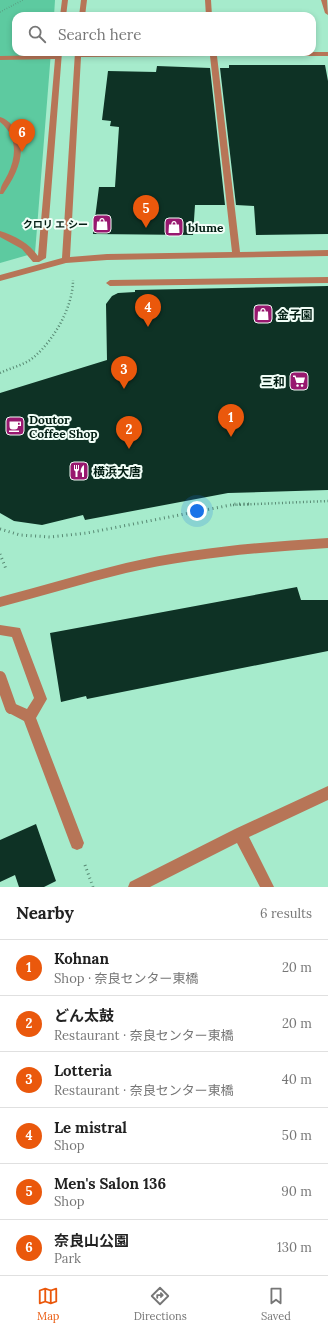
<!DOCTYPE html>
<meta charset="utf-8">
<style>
:root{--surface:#fff;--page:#f6f6f6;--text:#222;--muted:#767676;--line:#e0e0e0;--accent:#ea580c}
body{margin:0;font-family:Lora,"Noto Sans JP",serif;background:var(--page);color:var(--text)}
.you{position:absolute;left:197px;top:511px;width:14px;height:14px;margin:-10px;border:3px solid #fff;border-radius:50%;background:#1a73e8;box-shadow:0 0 0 6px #1a73e833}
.badge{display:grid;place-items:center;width:26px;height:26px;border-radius:50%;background:var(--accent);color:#fff;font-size:13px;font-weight:700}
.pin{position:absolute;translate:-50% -33px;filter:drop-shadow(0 1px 2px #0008)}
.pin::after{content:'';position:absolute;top:21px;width:14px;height:12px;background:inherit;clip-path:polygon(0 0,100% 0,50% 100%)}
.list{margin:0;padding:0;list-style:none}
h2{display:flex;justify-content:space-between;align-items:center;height:52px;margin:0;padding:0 16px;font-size:17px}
h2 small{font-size:13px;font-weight:400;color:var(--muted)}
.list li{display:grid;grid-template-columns:26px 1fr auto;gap:12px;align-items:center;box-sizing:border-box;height:56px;padding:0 16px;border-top:1px solid var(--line)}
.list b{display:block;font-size:15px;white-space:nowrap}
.list p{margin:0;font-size:13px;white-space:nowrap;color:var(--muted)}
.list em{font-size:13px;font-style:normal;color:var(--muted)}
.icon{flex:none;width:22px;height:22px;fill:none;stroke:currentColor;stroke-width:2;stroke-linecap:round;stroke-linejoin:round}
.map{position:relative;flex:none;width:328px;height:887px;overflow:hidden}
.search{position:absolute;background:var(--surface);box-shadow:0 2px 6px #0003;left:12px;right:12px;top:12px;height:44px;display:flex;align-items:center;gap:10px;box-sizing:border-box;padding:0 14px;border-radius:12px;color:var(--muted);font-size:15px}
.sheet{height:388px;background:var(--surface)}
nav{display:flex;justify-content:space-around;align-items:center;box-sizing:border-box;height:56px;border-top:1px solid var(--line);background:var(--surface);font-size:11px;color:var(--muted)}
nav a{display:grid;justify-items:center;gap:2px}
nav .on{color:var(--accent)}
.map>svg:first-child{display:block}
</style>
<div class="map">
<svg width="328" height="887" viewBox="0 0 328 887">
<rect width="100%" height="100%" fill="#a6ebcc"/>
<path fill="#5dcaa0" d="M 0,0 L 55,0 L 54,16 L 16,16 L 16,52 L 51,52 L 35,253 L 0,263 Z"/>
<path fill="#0e3225" d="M 229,65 L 325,65 L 328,81 L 328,234 L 256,235 L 254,206 L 236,205 L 220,68 L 229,68 Z
M 157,66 L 210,68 L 225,205 L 195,205 L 193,235 L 93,234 L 99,187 L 115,187 L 119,127 L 110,126 L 111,121 L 102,120 L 108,71 L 156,72 Z
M 328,286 L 328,490 L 228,493 L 85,520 L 83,515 L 42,525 L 14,521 L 0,513 L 0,393 L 107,360 L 106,304 L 112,296 L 118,293 L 135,292 L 135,290 Z
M 297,587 L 301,600 L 328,600 L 328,651 L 87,699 L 86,696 L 61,702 L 50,633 Z
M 36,824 L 56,881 L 44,887 L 19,887 L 15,875 L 0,882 L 0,840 Z"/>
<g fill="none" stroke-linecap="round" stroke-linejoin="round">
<path stroke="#578872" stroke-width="1.5" stroke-dasharray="0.5 2" stroke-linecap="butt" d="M 0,12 L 23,0"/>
<path stroke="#578872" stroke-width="2.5" stroke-dasharray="1 2.5" stroke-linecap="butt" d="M 0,373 C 10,368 25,365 34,357 C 54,340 73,307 73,280
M 233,505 L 328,501"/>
<path stroke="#578872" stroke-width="3" stroke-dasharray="1 3.5" stroke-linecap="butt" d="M 0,529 L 20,535 L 50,537 L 87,533 L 236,504 L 251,504
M 0,554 L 6,569
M 85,865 L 93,887"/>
<path fill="#b77557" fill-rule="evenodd" d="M 62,0 L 68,0 L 66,16 L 60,16 Z
M 56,52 L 62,52 L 46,258 L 39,262 L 33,262 L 22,249 L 0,237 L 0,231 C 14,235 30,244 38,256 L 55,59 L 0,60 L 0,56 L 56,55 Z
M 0,117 C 6,119 11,123 14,128 C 29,150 17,174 3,194 L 0,194 C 0,186 4,182 8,174 C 17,155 17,136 0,122 Z
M 328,277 L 328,283 L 110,286 L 106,283 L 110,280 Z
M 0,625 L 20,628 L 47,699 L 36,718 L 84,843 L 82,848 L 77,850 L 72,848 L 70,843 L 24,721 L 7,712 L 5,708 L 7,704 L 11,702 L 27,709 L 34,698 L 12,637 L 0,635 Z"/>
<path fill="#b77557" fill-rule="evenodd" d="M 81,0 L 87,0 L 85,16 L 79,16 Z
M 205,0 L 211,0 L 212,16 L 206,16 Z
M 321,0 L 327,0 L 328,15 L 325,13 Z
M 75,52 L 328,52 L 328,56 L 217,56 L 240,252 L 328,250 L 328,256 L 107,260 L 66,263 L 0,281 L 0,275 L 62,258 ZM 210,56 L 232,252 L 107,254 L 70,257 L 81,57 Z
M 328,786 L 328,800 L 249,837 L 274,887 L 260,887 L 237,843 L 150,887 L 128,887 L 130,882 L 235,829 Z"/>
<path fill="#b77557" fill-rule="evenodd" d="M 328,538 L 328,548 C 261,552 192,558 126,573 C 84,583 42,596 0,607 L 0,597 C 42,586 84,573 126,563 C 192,548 261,542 328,538 Z"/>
<path stroke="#b77557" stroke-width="12" d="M 0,677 L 11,708"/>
</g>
<defs>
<g id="shop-square" transform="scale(1)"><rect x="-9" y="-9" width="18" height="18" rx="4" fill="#98186f" stroke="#f1fef7"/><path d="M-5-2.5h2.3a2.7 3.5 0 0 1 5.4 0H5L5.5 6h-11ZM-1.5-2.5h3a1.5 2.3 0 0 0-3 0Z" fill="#fff"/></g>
<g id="supermarket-square" transform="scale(1)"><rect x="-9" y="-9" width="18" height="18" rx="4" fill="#98186f" stroke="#f1fef7"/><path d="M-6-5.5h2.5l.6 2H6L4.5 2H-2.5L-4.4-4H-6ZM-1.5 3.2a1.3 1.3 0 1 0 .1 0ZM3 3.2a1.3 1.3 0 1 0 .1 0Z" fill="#fff"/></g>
<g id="cafe-square" transform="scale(1)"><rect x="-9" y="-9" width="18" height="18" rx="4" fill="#98186f" stroke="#f1fef7"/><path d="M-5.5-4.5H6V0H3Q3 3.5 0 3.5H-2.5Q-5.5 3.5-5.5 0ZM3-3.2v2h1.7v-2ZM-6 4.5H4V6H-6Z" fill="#fff"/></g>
<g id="restaurant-square" transform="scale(1)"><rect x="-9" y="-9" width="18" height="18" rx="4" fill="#98186f" stroke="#f1fef7"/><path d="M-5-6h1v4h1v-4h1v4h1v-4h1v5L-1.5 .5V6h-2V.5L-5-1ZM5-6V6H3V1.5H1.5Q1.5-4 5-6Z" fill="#fff"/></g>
</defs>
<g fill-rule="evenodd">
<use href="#shop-square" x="102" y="224"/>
<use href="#shop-square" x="174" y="227"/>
<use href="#shop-square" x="263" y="314"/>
<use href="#supermarket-square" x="299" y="381"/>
<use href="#cafe-square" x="15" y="426"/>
<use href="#restaurant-square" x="79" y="471"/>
</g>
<g text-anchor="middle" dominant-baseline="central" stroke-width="4" stroke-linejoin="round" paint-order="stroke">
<g font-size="10" font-weight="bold" fill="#021e13" stroke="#f1fef7" text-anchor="end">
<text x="88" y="224">クロリ エ シー</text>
</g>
<g font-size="12" font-weight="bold" fill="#021e13" stroke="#f1fef7" text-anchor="start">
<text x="188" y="227">blume</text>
<text x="277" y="314">金子園</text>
<text x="285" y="381" text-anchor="end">三和</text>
<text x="29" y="419">Doutor<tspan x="29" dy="14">Coffee Shop</tspan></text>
<text x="93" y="471">横浜大唐</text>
</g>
</g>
</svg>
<div class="you"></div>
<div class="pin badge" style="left:231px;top:437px">1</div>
<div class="pin badge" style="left:129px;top:449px">2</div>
<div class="pin badge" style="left:124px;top:389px">3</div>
<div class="pin badge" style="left:148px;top:327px">4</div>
<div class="pin badge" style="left:146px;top:228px">5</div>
<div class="pin badge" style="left:22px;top:152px">6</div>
<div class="search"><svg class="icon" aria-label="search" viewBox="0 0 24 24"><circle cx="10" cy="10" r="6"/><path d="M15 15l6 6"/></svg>Search here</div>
</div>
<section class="sheet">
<h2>Nearby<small>6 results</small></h2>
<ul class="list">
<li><span class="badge">1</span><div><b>Kohnan</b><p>Shop · 奈良センター東橋</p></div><em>20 m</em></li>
<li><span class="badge">2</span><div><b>どん太鼓</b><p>Restaurant · 奈良センター東橋</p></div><em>20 m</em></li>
<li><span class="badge">3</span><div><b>Lotteria</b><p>Restaurant · 奈良センター東橋</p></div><em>40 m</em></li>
<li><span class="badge">4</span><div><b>Le mistral</b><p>Shop</p></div><em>50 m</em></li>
<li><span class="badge">5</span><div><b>Men's Salon 136</b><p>Shop</p></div><em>90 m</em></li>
<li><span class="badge">6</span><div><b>奈良山公園</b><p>Park</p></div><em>130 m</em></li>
</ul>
</section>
<nav>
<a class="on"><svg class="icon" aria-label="map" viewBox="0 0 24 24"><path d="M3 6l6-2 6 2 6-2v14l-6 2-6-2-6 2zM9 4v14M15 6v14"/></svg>Map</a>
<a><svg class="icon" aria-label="directions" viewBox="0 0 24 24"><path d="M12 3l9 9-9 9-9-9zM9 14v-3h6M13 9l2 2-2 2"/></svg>Directions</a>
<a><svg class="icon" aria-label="saved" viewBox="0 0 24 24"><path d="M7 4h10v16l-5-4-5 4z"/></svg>Saved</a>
</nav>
